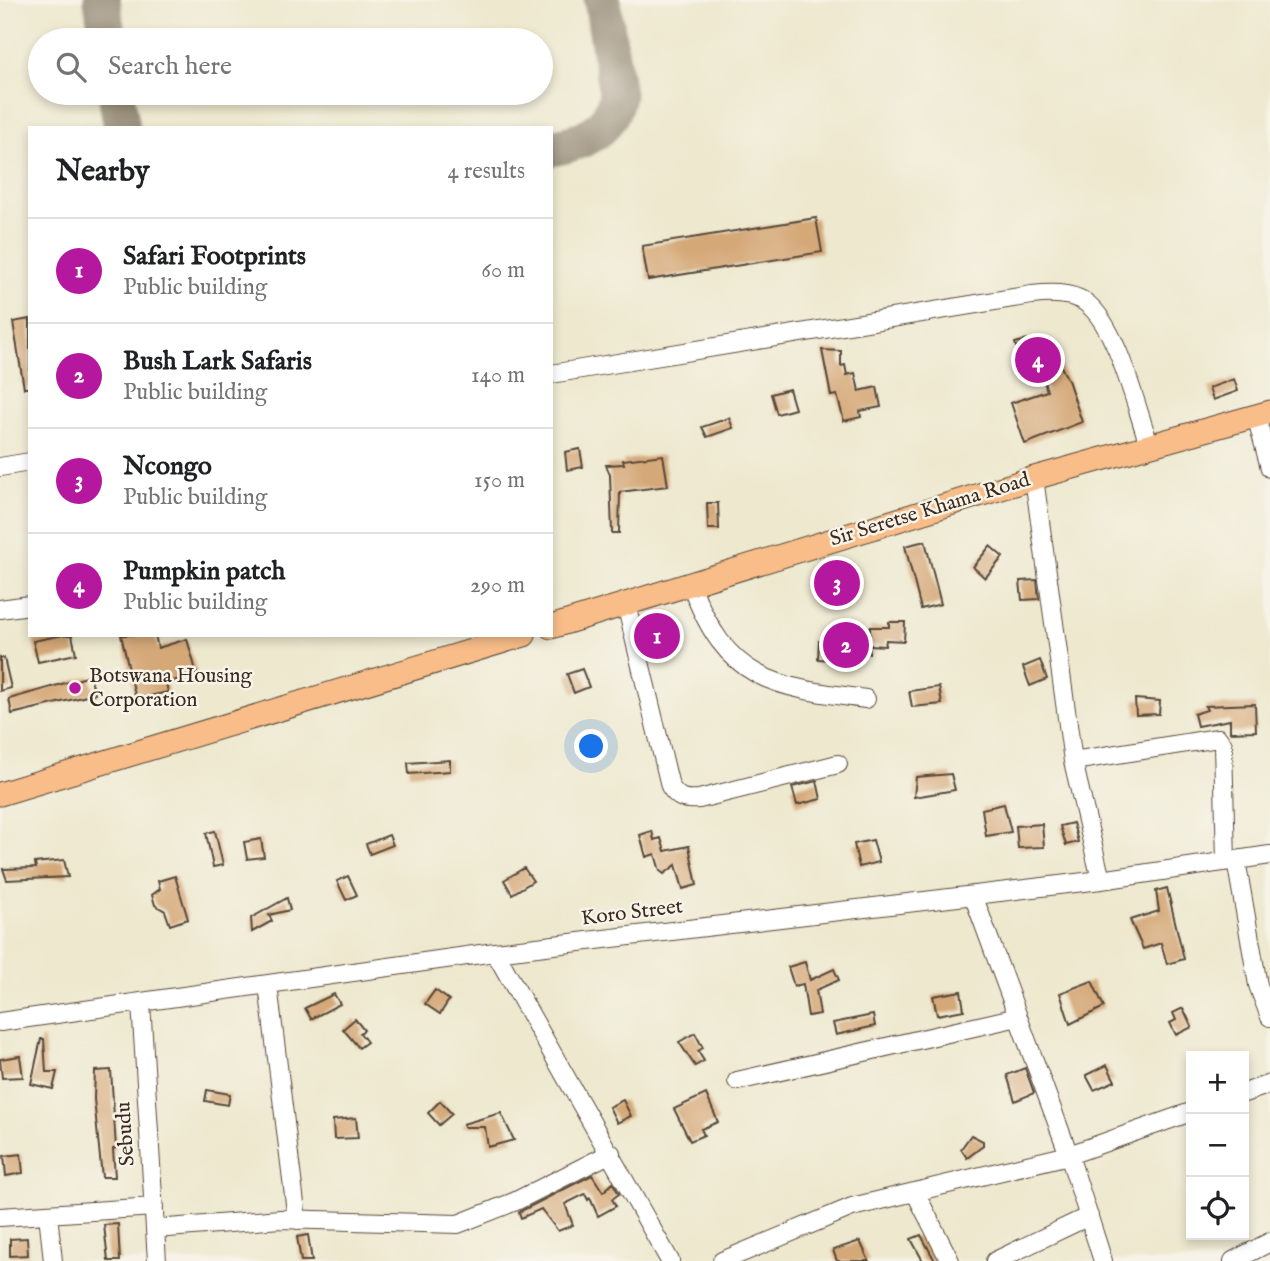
<!DOCTYPE html>
<meta charset="utf-8">
<style>
:root{--surface:#fff;--page:#f6f6f6;--text:#202124;--muted:#757577;--line:#e0e0e0;--accent:#b5179e}
body{margin:0;font-family:"IM FELL English",serif;background:var(--page);color:var(--text)}
.controls{position:absolute;right:21px;bottom:21px;display:grid;overflow:hidden;border-radius:0px;box-shadow:0 4px 10px #0003}
.controls button{width:63px;height:63px;display:grid;place-items:center;padding:0;border:0;border-bottom:2px solid var(--line);background:var(--surface);color:var(--text);font:35px sans-serif}
.you{position:absolute;left:592px;top:747px;width:24px;height:24px;margin:-18px;border:5px solid #fff;border-radius:50%;background:#1a73e8;box-shadow:0 0 0 10px #1a73e833}
.badge{display:grid;place-items:center;width:46px;height:46px;border-radius:50%;background:var(--accent);color:#fff;font-size:23px;font-weight:700}
.pin{position:absolute;translate:-50% -50%;border:4px solid #fff;box-shadow:0 2px 7px #0006}
.list{margin:0;padding:0;list-style:none}
h2{display:flex;justify-content:space-between;align-items:center;height:91px;margin:0;padding:0 28px;font-size:30px}
h2 small{font-size:23px;font-weight:400;color:var(--muted)}
.list li{display:grid;grid-template-columns:46px 1fr auto;gap:21px;align-items:center;box-sizing:border-box;height:105px;padding:0 28px;border-top:2px solid var(--line)}
.list b{display:block;font-size:26px;white-space:nowrap}
.list p{margin:0;font-size:23px;white-space:nowrap;color:var(--muted)}
.list em{font-size:23px;font-style:normal;color:var(--muted)}
.icon{flex:none;width:38px;height:38px;fill:none;stroke:currentColor;stroke-width:2;stroke-linecap:round;stroke-linejoin:round}
.map{position:relative;flex:none;width:1270px;height:1261px;overflow:hidden}
.search{position:absolute;background:var(--surface);box-shadow:0 4px 10px #0003;left:28px;top:28px;width:525px;height:77px;display:flex;align-items:center;gap:18px;box-sizing:border-box;padding:0 24px;border-radius:38px;color:var(--muted);font-size:26px}
.panel{position:absolute;background:var(--surface);box-shadow:0 4px 10px #0003;left:28px;top:126px;width:525px;height:511px;border-radius:0px}
.map>svg:first-child{display:block}
</style>
<div class="map">
<svg width="1270" height="1261" viewBox="0 0 1270 1261">
<rect width="100%" height="100%" fill="#f7f3e8"/>
<filter id="ink" filterUnits="userSpaceOnUse"><feTurbulence type="fractalNoise" baseFrequency=".0143" numOctaves="2"/><feDisplacementMap in="SourceGraphic" scale="14" xChannelSelector="R" yChannelSelector="G"/><feConvolveMatrix kernelMatrix="1 2 1 2 8 2 1 2 1" color-interpolation-filters="sRGB"/></filter>
<filter id="wash" filterUnits="userSpaceOnUse"><feTurbulence type="fractalNoise" baseFrequency=".00686" numOctaves="4" result="noise"/><feDisplacementMap in="SourceGraphic" scale="28" xChannelSelector="R" yChannelSelector="G"/><feGaussianBlur stdDeviation="1.57" result="paint"/><feColorMatrix in="noise" values="0 0 0 0 0 0 0 0 0 0 0 0 0 0 0 0 0 1.4 0 .05"/><feComposite in="paint" operator="in"/></filter>
<g filter="url(#wash)">
<rect width="100%" height="100%" fill="#ede8ce"/>
<g fill="none" stroke-linecap="round" stroke-linejoin="round">
<path stroke="#948976" stroke-width="37" d="M 102,0 L 108,40
M 116,93 L 122,128
M 551,148 C 585,142 611,131 617,94 L 602,0"/>
</g>
<g id="blocks">
<path fill="#d5a878" d="M 816,218 L 822,252 L 648,280 L 642,246 Z
M 30,319 L 30,388 L 24,388 L 13,322 Z
M 1027,340 L 1036,368 L 1024,371 L 1015,343 Z
M 822,350 L 841,351 L 841,366 L 845,365 L 847,375 L 855,373 L 859,391 L 877,387 L 881,407 L 860,411 L 861,417 L 844,421 L 837,395 L 831,396 Z
M 1057,359 L 1068,380 L 1082,422 L 1025,444 L 1011,403 L 1047,391 L 1040,368 Z
M 1234,379 L 1238,391 L 1213,400 L 1209,388 Z
M 789,389 L 795,409 L 777,414 L 771,394 Z
M 729,418 L 733,428 L 707,437 L 702,427 Z
M 580,449 L 583,467 L 567,470 L 565,452 Z
M 663,455 L 668,486 L 620,492 L 619,533 L 612,533 L 610,475 L 606,465 L 624,464 L 623,460 Z
M 707,503 L 718,503 L 719,529 L 708,529 Z
M 925,541 L 941,604 L 921,609 L 905,546 Z
M 990,546 L 1003,557 L 985,578 L 973,567 Z
M 850,573 L 852,593 L 827,596 L 825,580 L 834,579 L 833,574 Z
M 1037,580 L 1039,599 L 1022,600 L 1020,581 Z
M 889,622 L 905,622 L 904,641 L 886,640 L 885,646 L 869,645 L 869,653 L 834,655 L 834,660 L 818,659 L 819,641 L 837,642 L 837,636 L 870,634 L 870,627 L 889,627 Z
M 63,635 L 72,635 L 76,654 L 38,662 L 33,641 Z
M 121,635 L 155,635 L 158,648 L 187,639 L 197,674 L 166,683 L 168,692 L 136,699 Z
M 0,658 L 4,658 L 11,688 L 0,691 Z
M 1040,660 L 1047,679 L 1030,686 L 1023,667 Z
M 582,669 L 589,687 L 574,693 L 567,674 Z
M 90,676 L 95,694 L 12,714 L 9,699 Z
M 939,687 L 942,704 L 912,707 L 909,691 Z
M 1135,699 L 1160,701 L 1159,714 L 1136,715 Z
M 1255,704 L 1256,731 L 1230,732 L 1230,720 L 1197,726 L 1194,714 L 1207,710 L 1205,706 Z
M 450,760 L 450,771 L 409,774 L 408,763 Z
M 951,774 L 955,790 L 914,797 L 916,777 Z
M 817,781 L 821,799 L 797,805 L 792,787 Z
M 1004,804 L 1011,832 L 986,836 L 982,809 Z
M 1073,823 L 1078,842 L 1066,845 L 1060,826 Z
M 1042,824 L 1044,847 L 1018,848 L 1016,826 Z
M 215,831 L 223,865 L 213,867 L 206,833 Z
M 652,831 L 654,840 L 661,838 L 665,851 L 689,846 L 697,885 L 683,889 L 676,865 L 664,874 L 660,871 L 655,854 L 646,857 L 640,835 Z
M 389,835 L 393,845 L 370,854 L 366,844 Z
M 261,839 L 264,857 L 247,859 L 244,842 Z
M 873,840 L 879,862 L 859,867 L 854,844 Z
M 64,860 L 68,877 L 7,880 L 3,869 L 36,868 L 35,863 Z
M 524,868 L 533,881 L 512,894 L 504,880 Z
M 175,876 L 188,919 L 170,925 L 165,911 L 155,905 L 152,895 L 160,889 L 158,881 Z
M 348,876 L 357,895 L 346,900 L 337,881 Z
M 1167,888 L 1184,959 L 1167,964 L 1161,943 L 1143,949 L 1130,920 L 1159,911 L 1156,891 Z
M 287,898 L 290,910 L 269,915 L 272,921 L 252,932 L 251,918 Z
M 805,962 L 810,980 L 834,969 L 839,980 L 816,990 L 820,1014 L 808,1016 L 803,984 L 794,986 L 788,967 Z
M 1092,981 L 1104,1007 L 1070,1024 L 1060,993 Z
M 435,990 L 449,1000 L 440,1014 L 425,1004 Z
M 961,991 L 964,1010 L 937,1015 L 933,996 Z
M 334,994 L 340,1004 L 311,1019 L 305,1008 Z
M 1183,1008 L 1192,1027 L 1176,1035 L 1170,1023 L 1176,1020 L 1173,1013 Z
M 873,1015 L 875,1026 L 836,1035 L 833,1023 Z
M 355,1019 L 364,1030 L 360,1033 L 367,1042 L 359,1048 L 343,1029 Z
M 695,1033 L 703,1048 L 698,1051 L 704,1061 L 695,1066 L 679,1042 Z
M 41,1039 L 44,1039 L 46,1072 L 57,1072 L 53,1089 L 31,1084 Z
M 20,1056 L 23,1077 L 2,1078 L 0,1059 Z
M 1107,1065 L 1115,1081 L 1094,1090 L 1086,1075 Z
M 1025,1068 L 1034,1093 L 1015,1101 L 1007,1075 Z
M 111,1070 L 116,1148 L 113,1149 L 115,1177 L 102,1177 L 94,1099 L 95,1071 Z
M 207,1090 L 230,1094 L 228,1105 L 205,1101 Z
M 706,1094 L 718,1122 L 701,1129 L 704,1135 L 690,1141 L 674,1109 Z
M 623,1100 L 631,1116 L 617,1123 L 609,1107 Z
M 440,1101 L 452,1114 L 439,1125 L 428,1113 Z
M 501,1113 L 514,1140 L 488,1147 L 485,1127 L 464,1127 L 463,1124 Z
M 356,1118 L 358,1138 L 334,1139 L 333,1120 Z
M 971,1135 L 983,1141 L 983,1146 L 967,1158 L 961,1149 Z
M 21,1154 L 23,1173 L 6,1176 L 4,1156 Z
M 592,1175 L 603,1192 L 613,1183 L 619,1194 L 612,1199 L 616,1206 L 598,1216 L 590,1198 L 588,1200 L 585,1194 L 565,1204 L 573,1225 L 558,1231 L 541,1209 L 521,1218 L 519,1212 Z
M 118,1224 L 120,1261 L 108,1261 L 104,1225 Z
M 308,1235 L 312,1261 L 301,1261 L 297,1237 Z
M 921,1235 L 935,1261 L 923,1261 L 911,1239 Z
M 27,1238 L 28,1255 L 10,1256 L 10,1239 Z
M 860,1241 L 869,1261 L 837,1261 L 833,1250 Z"/>
</g>
</g>
<g filter="url(#ink)">
<use href="#blocks" fill-opacity="0" stroke="#564638" stroke-width="2"/>
<g fill="none" stroke-linecap="round" stroke-linejoin="round">
<g stroke="#564638" stroke-width="20">
<path id="minor" d="M 551,374 L 1032,295 C 1049,293 1070,292 1085,302 C 1117,324 1136,408 1149,444
M 1256,415 L 1270,468
M 0,467 L 30,462
M 1034,478 L 1073,761 L 1101,880
M 691,584 C 726,681 772,687 866,699
M 626,604 L 670,786 C 678,799 684,800 699,799 L 838,764
M 0,609 L 30,605
M 1073,761 L 1218,738 L 1223,745 L 1226,861
M 1236,860 L 1258,985 L 1270,1017
M 973,895 L 1069,1155 L 1103,1261
M 495,952 L 670,1261
M 268,985 L 297,1220
M 141,1003 L 157,1261
M 0,1022 L 495,952 L 1101,880 L 1270,855
M 737,1081 L 1018,1017
M 1244,1093 L 1270,1084
M 915,1192 L 950,1261
M 48,1214 L 53,1261
M 0,1217 L 154,1207
M 156,1229 L 280,1219 L 458,1224 L 516,1201 L 611,1153
M 722,1261 L 852,1207 L 1069,1155 L 1191,1112
M 995,1261 L 1089,1216
M 1233,1261 L 1270,1242"/>
</g>
<g stroke="#564638" stroke-width="25">
<path id="major" d="M 551,627 L 1034,478 L 1270,412
M 0,794 L 524,635"/>
</g>
<use href="#minor" stroke="#fff" stroke-width="18"/>
<use href="#major" stroke="#f8bd88" stroke-width="23"/>
</g>
</g>
<circle fill="#b5179e" stroke="#f7f3e8" stroke-width="2.5" cx="75" cy="688" r="7"/>
<g text-anchor="middle" dominant-baseline="central" stroke-width="5" stroke-linejoin="round" paint-order="stroke">
<g font-size="21" fill="#3b2a1e" stroke="#f7f3e8">
<text transform="translate(930 510) rotate(-17)">Sir Seretse Khama Road</text>
<text transform="translate(632 913) rotate(-7)">Koro Street</text>
<text transform="translate(126 1134) rotate(-94)">Sebudu</text>
</g>
<g font-size="21" fill="#3b2a1e" stroke="#f7f3e8" text-anchor="start">
<text x="89" y="676">Botswana Housing<tspan x="89" dy="24">Corporation</tspan></text>
</g>
</g>
</svg>
<div class="controls">
<button>+</button>
<button>−</button>
<button><svg class="icon" aria-label="locate" viewBox="0 0 24 24"><circle cx="12" cy="12" r="6"/><path d="M12 2v4M12 18v4M2 12h4M18 12h4"/></svg></button>
</div>
<div class="you"></div>
<div class="pin badge" style="left:657px;top:636px">1</div>
<div class="pin badge" style="left:846px;top:645px">2</div>
<div class="pin badge" style="left:837px;top:583px">3</div>
<div class="pin badge" style="left:1038px;top:360px">4</div>
<div class="search"><svg class="icon" aria-label="search" viewBox="0 0 24 24"><circle cx="10" cy="10" r="6"/><path d="M15 15l6 6"/></svg>Search here</div>
<section class="panel">
<h2>Nearby<small>4 results</small></h2>
<ul class="list">
<li><span class="badge">1</span><div><b>Safari Footprints</b><p>Public building</p></div><em>60 m</em></li>
<li><span class="badge">2</span><div><b>Bush Lark Safaris</b><p>Public building</p></div><em>140 m</em></li>
<li><span class="badge">3</span><div><b>Ncongo</b><p>Public building</p></div><em>150 m</em></li>
<li><span class="badge">4</span><div><b>Pumpkin patch</b><p>Public building</p></div><em>290 m</em></li>
</ul>
</section>
</div>
